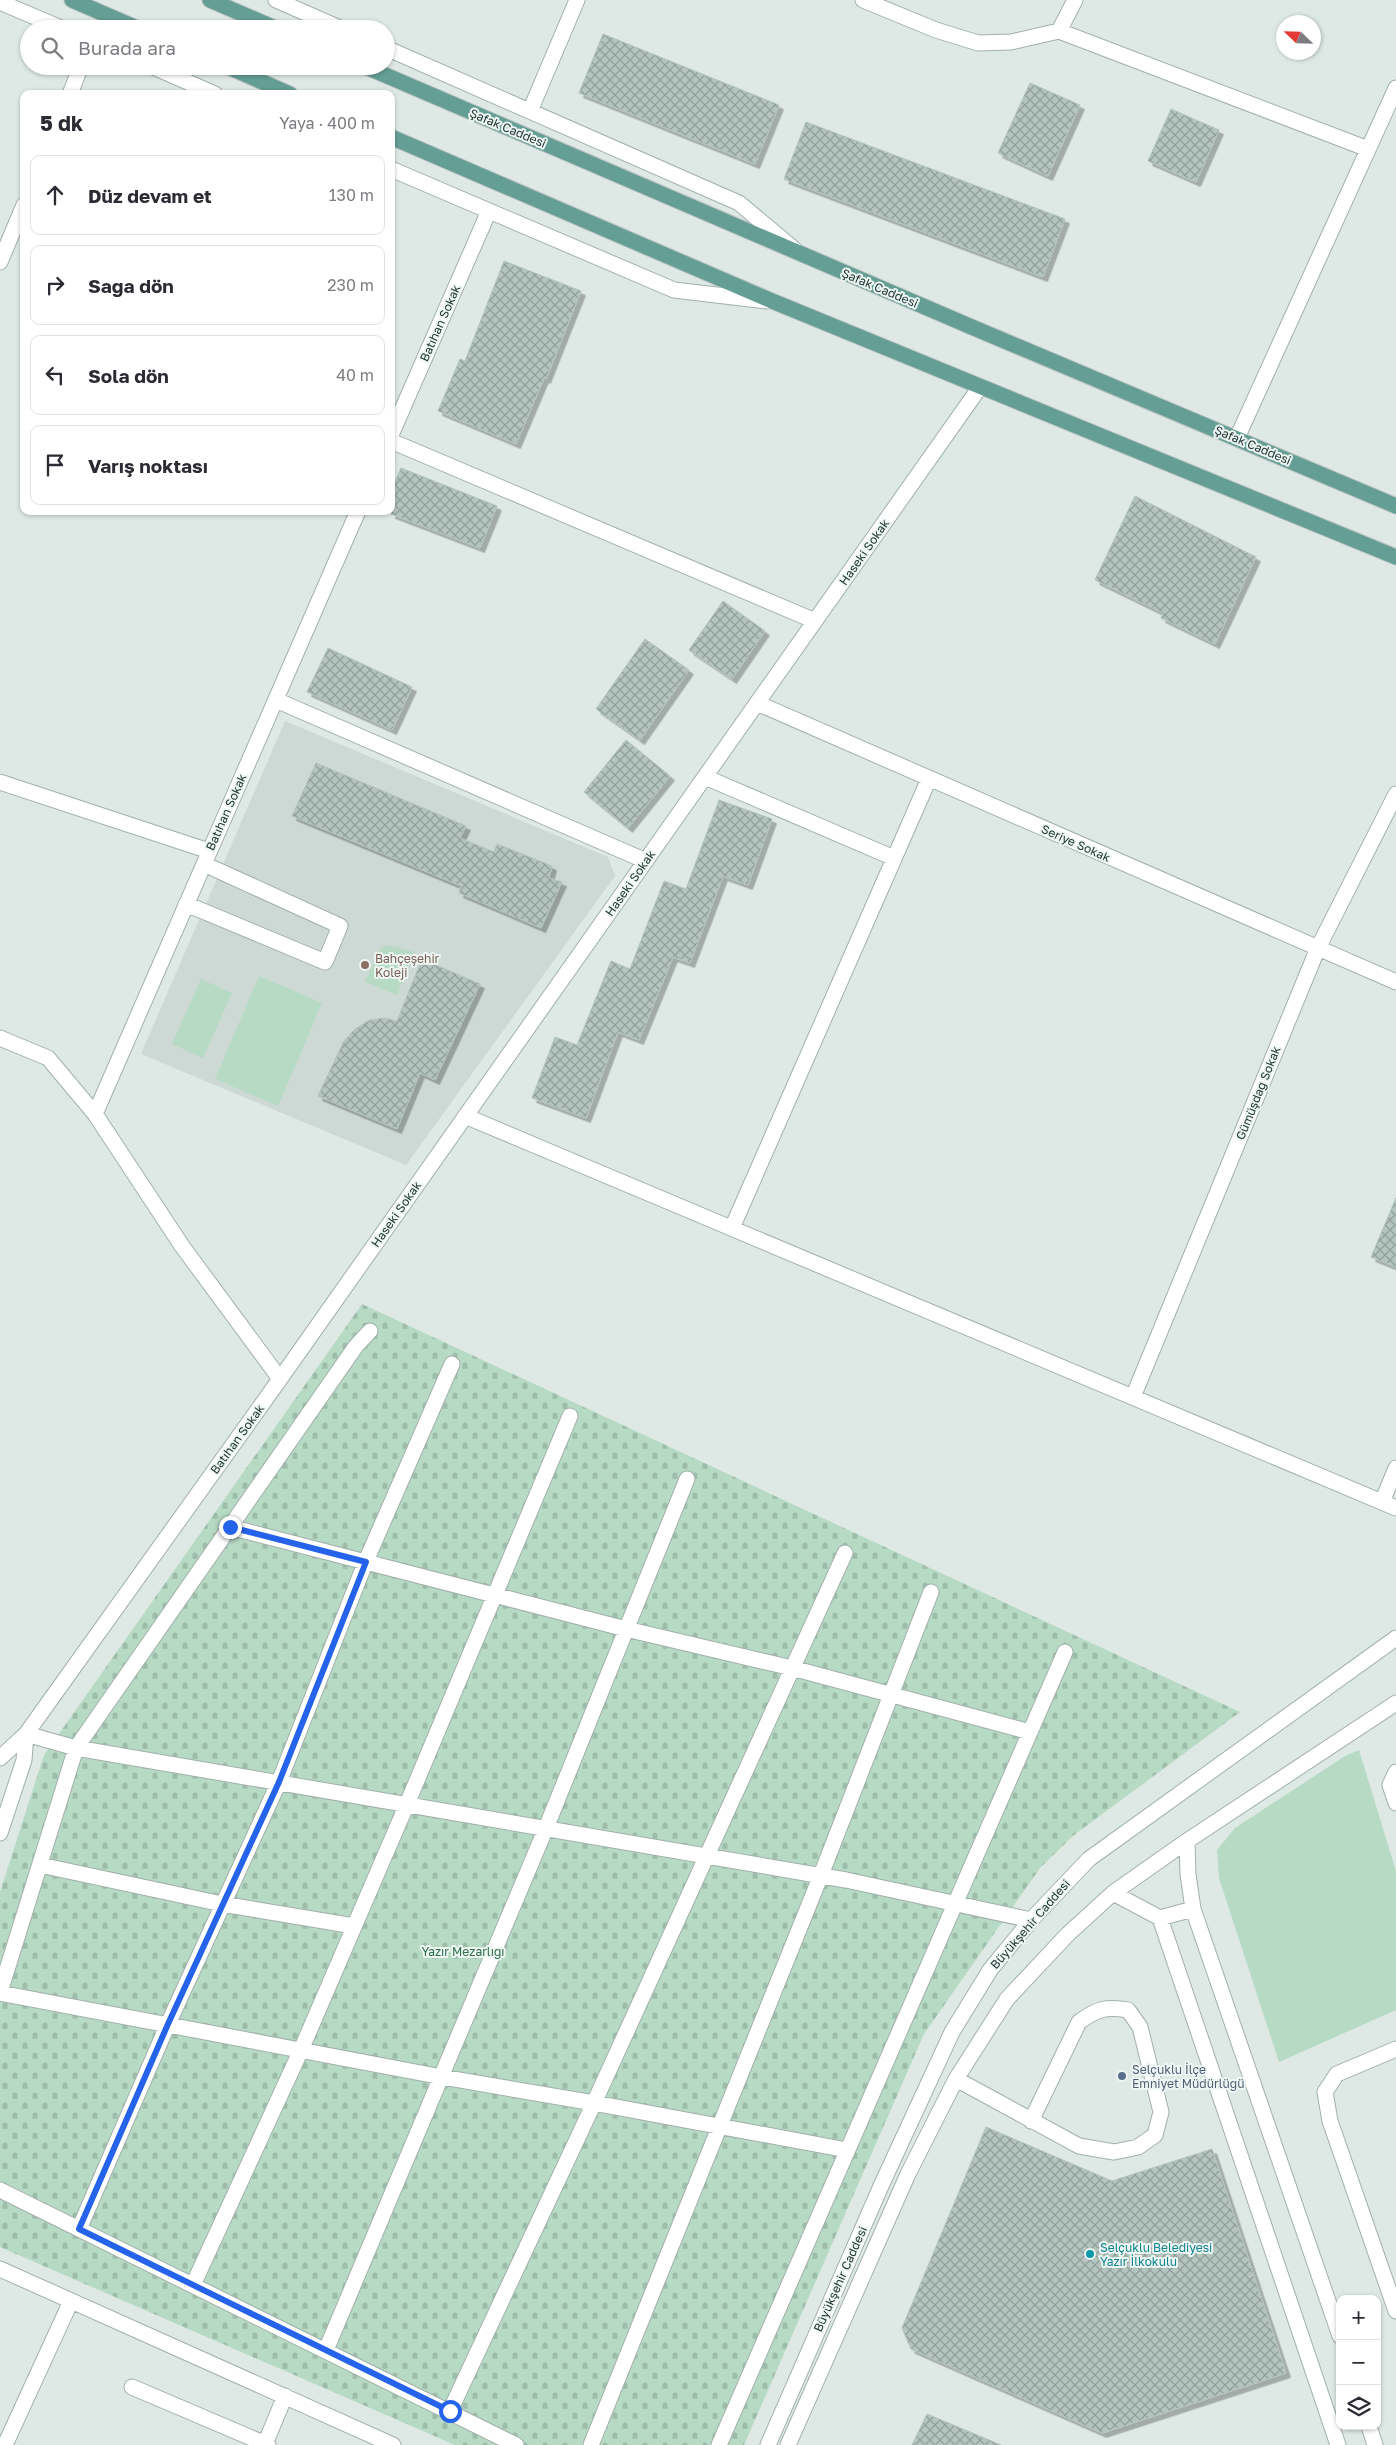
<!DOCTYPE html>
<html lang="tr">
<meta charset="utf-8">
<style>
:root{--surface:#fff;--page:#f2f2f3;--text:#2b2b33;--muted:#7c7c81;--line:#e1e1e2}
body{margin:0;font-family:"Golos Text",sans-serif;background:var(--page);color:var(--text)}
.controls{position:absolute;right:15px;bottom:15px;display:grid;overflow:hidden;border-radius:10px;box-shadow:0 1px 4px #0004}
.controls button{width:45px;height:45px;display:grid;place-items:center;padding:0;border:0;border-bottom:1px solid var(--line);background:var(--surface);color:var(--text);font:25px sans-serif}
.compass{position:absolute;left:1276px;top:15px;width:45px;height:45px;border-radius:50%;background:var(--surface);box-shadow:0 1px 4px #0004;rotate:293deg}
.stop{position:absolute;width:15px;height:15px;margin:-11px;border:4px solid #2563eb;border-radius:50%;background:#fff}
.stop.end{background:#2563eb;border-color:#fff;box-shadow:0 1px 5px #0008}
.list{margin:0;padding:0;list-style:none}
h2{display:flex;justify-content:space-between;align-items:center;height:65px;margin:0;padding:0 20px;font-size:21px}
h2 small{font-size:16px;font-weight:400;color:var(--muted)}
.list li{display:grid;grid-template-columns:32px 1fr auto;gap:15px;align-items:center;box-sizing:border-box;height:80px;margin:0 10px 10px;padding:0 10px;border:1px solid var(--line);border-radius:10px}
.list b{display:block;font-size:19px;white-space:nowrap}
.list em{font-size:16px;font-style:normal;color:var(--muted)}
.icon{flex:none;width:28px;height:28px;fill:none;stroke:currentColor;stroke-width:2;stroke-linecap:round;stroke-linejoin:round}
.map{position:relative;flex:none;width:1396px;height:2445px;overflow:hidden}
.search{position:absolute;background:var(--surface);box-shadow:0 1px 4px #0004;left:20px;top:20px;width:375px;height:55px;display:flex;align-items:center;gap:12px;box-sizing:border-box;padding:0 18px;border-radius:28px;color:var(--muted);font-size:19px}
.panel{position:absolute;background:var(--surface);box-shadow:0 1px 4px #0004;left:20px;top:90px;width:375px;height:425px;border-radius:10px}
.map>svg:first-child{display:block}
</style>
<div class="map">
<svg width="1396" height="2445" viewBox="0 0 1396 2445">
<defs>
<pattern id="cemetery-stones" width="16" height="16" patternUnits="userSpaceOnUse" patternTransform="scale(1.25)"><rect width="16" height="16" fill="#b7dac4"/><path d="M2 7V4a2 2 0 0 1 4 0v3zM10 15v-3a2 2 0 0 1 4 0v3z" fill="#9dbca9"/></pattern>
<pattern id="building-cross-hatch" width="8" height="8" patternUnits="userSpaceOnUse" patternTransform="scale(1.25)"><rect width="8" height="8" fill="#b4c4bf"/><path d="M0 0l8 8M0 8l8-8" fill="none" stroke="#92a09c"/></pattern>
<filter id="shadow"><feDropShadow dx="4.5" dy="4.5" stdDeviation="0" flood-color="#0004"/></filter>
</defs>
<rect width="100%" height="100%" fill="#dee9e5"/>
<path fill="#ccd9d4" d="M 285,721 L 608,857 L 615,876 L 406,1165 L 141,1054 Z"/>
<path fill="#b7dac4" d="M 387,945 L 414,952 L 397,995 L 365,982 L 381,949 Z
M 259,976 L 322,1003 L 278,1106 L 215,1079 Z
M 201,979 L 232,993 L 203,1058 L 172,1044 Z
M 1359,1750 L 1396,1871 L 1396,2010 L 1279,2062 L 1219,1878 L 1217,1850 L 1235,1828 L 1345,1756 Z"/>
<path fill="url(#cemetery-stones)" d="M 362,1304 L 1240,1712 L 1074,1835 L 1040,1868 L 924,2034 L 744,2445 L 455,2445 L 0,2247 L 0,1892 L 44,1755 Z"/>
<path fill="url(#building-cross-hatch)" stroke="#b1c3bd" filter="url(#shadow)" d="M 603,34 L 779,105 L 755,164 L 579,93 Z
M 1030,83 L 1080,105 L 1048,176 L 998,153 Z
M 1171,109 L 1219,130 L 1196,182 L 1148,161 Z
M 806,122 L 1065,219 L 1043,277 L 784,179 Z
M 504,261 L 581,291 L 546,379 L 544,378 L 516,444 L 438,411 L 460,359 L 465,361 Z
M 401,468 L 497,506 L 480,548 L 391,514 L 391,492 Z
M 1135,496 L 1256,557 L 1215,644 L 1161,618 L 1163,613 L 1095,580 Z
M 723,601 L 765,631 L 732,679 L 689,650 Z
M 645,639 L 689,670 L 640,740 L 596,709 Z
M 328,648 L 412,687 L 392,730 L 307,692 Z
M 626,740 L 670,776 L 628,828 L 584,792 Z
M 316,763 L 466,826 L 460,838 L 494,852 L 497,844 L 552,866 L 549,878 L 562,882 L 541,928 L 459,893 L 461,886 L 292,816 Z
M 719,800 L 772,819 L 748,885 L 723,876 L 690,963 L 673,957 L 639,1040 L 618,1032 L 586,1118 L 532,1098 L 555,1037 L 577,1045 L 611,961 L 630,969 L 664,881 L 686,889 Z
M 422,959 L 480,984 L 435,1080 L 420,1073 L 397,1129 L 318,1096 L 344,1041 L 355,1029 L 370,1020 L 385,1018 L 397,1021 Z
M 1396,1198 L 1396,1267 L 1371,1257 Z
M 986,2127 L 1112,2181 L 1212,2149 L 1286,2373 L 1102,2433 L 911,2349 L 902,2328 Z
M 927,2414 L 1001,2445 L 912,2445 Z"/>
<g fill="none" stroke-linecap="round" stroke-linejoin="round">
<g stroke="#a1b0ac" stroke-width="17">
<path id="minor" d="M 276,0 L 342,29
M 863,0 L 936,30 L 978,43 L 1011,42 L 1059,31 L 1368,149
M 0,2 L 63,29
M 1059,31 L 1075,0
M 386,48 L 739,203 L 794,249
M 151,66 L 215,94
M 70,94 L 81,66
M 530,111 L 577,0
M 391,169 L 674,290 L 767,301
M 0,262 L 24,205
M 391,435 L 489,211
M 1237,438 L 1396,88
M 391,441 L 815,621
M 276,700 L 646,861
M 757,703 L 1396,982
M 705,777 L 894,858
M 0,782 L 209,851
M 186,904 L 325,962 L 340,926 L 204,864
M 0,1038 L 48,1058 L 95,1114 L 182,1246 L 280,1379
M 95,1114 L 358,511
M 465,1116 L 1396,1508
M 732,1228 L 929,779
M 1133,1397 L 1318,948 L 1396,794
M 1382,1502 L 1396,1468
M 230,1527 L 626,1629 L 792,1668 L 1030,1732
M 26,1734 L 76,1748 L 846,1880 L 1031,1920
M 0,1758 L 26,1734 L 280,1379 L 980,387
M 1396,1772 L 1390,1785 L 1396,1803
M 0,1833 L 24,1760 L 26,1734
M 1187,1841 L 1188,1874 L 1193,1909 L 1340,2336
M 40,1865 L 222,1904 L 354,1926
M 1113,1893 L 1160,1918 L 1338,2445
M 1160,1918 L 1193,1909
M 0,1992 L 76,1748 L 356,1346 L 370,1331
M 0,1993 L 442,2077 L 594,2103 L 847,2150
M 1396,2049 L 1337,2074 L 1325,2092 L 1330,2121 L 1396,2311
M 956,2079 L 1079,2146 L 1114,2152 L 1138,2147 L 1155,2135 L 1161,2112 L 1140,2027 L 1128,2010 C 1106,2006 1097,2009 1079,2022 L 1031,2121
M 0,2190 L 516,2445
M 79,2229 L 168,2024 L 279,1782 L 366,1561 L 452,1364
M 0,2269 L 393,2445
M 193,2285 L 301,2050 L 407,1804 L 570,1416
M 326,2350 L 546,1828 L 687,1479
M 132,2387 L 268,2445
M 450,2411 L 594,2103 L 845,1553
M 1369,2426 L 1375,2445
M 265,2444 L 285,2396
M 5,2445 L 71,2301
M 591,2445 L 821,1875 L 931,1592
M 719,2445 L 1065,1652
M 768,2445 L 881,2186 L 952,2032 L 990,1970 L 1031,1920 L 1089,1859 L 1396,1638
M 788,2445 L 908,2174 L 956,2079 L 1007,1999 L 1068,1934 L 1113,1893 L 1187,1841 L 1396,1703"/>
</g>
<g stroke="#bcc3c2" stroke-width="17">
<path id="major" d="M 72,0 L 139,29
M 210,0 L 277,29
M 226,66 L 290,94
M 364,66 L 967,325 L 1396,506
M 391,137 L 772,301 L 1396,557"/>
</g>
<use href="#minor" stroke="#fff" stroke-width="15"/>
<use href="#major" stroke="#649e94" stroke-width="15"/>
</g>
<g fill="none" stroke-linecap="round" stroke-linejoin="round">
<path stroke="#2563eb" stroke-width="6" d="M 230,1527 L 366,1562 L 279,1782 L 168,2024 L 79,2229 L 450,2411"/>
</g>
<circle fill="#8d6e63" stroke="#eef6f3" stroke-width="2" cx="365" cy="965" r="5"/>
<circle fill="#5c6f8a" stroke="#eef6f3" stroke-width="2" cx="1122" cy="2076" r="5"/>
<circle fill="#0f9aa8" stroke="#eef6f3" stroke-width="2" cx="1090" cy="2254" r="5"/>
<g text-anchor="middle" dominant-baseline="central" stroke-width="4" stroke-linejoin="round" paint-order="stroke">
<g font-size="12" fill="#203834" stroke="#eef6f3">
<text transform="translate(508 128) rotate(23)">Şafak Caddesi</text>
<text transform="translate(880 288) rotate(23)">Şafak Caddesi</text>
<text transform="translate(440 323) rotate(-66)">Batıhan Sokak</text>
<text transform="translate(1253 445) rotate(23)">Şafak Caddesi</text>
<text transform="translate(864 552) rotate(-55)">Haseki Sokak</text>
<text transform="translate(226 812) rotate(-66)">Batıhan Sokak</text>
<text transform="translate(1076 843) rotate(24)">Seriye Sokak</text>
<text transform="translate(630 883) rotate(-55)">Haseki Sokak</text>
<text transform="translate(1258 1093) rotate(-68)">Gümüşdağ Sokak</text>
<text transform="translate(396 1214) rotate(-55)">Haseki Sokak</text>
<text transform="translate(237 1439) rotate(-54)">Batıhan Sokak</text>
<text transform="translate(1030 1924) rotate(-49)">Büyükşehir Caddesi</text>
<text transform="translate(840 2279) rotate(-66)">Büyükşehir Caddesi</text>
</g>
<g font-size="12" fill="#785e54" stroke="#eef6f3" text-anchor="start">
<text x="375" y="958">Bahçeşehir<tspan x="375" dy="14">Koleji</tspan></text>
</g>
<g font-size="12" fill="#2c6e4c" stroke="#eef6f3">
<text x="463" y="1951">Yazır Mezarlığı</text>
</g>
<g font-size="12" fill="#4e5e75" stroke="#eef6f3" text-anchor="start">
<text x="1132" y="2069">Selçuklu İlçe<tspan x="1132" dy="14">Emniyet Müdürlüğü</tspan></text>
</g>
<g font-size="12" fill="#0d838f" stroke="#eef6f3" text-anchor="start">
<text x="1100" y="2247">Selçuklu Belediyesi<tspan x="1100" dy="14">Yazır İlkokulu</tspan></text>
</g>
</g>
</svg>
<div class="controls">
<button>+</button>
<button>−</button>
<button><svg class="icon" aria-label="layers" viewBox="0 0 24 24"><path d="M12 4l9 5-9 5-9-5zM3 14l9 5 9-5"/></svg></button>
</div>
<svg class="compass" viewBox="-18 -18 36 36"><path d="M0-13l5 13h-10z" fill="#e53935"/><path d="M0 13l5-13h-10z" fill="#7c7c81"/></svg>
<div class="stop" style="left:450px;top:2411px"></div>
<div class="stop end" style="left:230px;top:1527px"></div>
<div class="search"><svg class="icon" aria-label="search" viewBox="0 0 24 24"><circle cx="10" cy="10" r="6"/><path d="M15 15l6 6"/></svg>Burada ara</div>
<section class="panel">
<h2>5 dk<small>Yaya · 400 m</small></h2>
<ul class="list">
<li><svg class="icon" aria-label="ahead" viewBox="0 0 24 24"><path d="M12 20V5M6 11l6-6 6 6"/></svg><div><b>Düz devam et</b></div><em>130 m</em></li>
<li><svg class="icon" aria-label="right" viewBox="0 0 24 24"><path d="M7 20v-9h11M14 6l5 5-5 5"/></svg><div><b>Sağa dön</b></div><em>230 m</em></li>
<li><svg class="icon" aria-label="left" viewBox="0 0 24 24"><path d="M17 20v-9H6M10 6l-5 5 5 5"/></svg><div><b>Sola dön</b></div><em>40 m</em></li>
<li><svg class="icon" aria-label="arrive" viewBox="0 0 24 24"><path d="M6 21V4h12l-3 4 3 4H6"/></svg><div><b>Varış noktası</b></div></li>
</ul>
</section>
</div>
